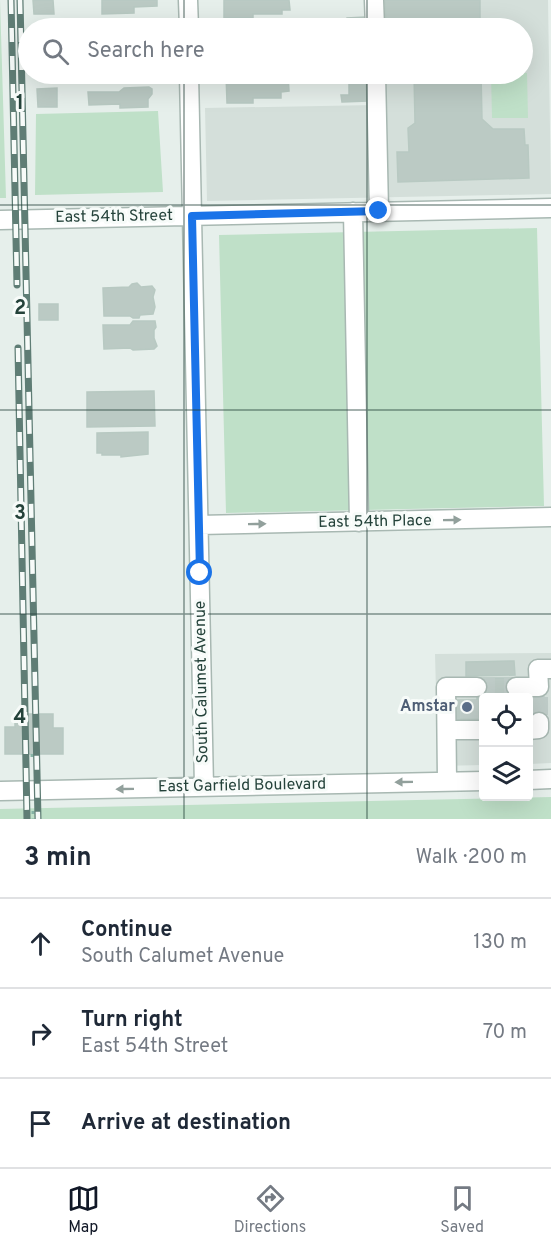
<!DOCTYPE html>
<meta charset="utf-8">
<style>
:root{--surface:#fff;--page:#f2f2f3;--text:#1f2937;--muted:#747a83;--line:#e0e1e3;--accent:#111827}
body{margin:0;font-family:Overpass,sans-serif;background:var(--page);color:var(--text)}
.controls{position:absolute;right:18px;bottom:18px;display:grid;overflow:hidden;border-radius:6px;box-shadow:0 6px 24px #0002}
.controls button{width:54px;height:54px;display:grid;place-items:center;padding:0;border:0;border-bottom:2px solid var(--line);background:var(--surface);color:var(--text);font:30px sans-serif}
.stop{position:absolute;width:18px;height:18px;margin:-14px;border:4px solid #1a73e8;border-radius:50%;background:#fff}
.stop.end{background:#1a73e8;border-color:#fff;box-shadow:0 2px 6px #0008}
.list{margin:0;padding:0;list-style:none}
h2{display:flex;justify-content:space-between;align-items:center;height:78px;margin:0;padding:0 24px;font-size:26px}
h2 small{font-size:20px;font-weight:400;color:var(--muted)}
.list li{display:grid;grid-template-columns:39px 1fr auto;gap:18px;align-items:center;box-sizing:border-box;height:90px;padding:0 24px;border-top:2px solid var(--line)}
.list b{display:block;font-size:22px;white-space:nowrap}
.list p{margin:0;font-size:20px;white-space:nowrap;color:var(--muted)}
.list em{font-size:20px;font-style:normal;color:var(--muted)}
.icon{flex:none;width:33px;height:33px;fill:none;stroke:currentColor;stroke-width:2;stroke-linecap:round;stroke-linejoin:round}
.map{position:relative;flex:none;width:551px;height:819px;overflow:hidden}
.search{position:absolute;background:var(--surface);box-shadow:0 6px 24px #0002;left:18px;right:18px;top:18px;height:66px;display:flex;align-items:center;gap:15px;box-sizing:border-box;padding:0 21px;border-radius:33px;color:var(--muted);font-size:22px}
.sheet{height:348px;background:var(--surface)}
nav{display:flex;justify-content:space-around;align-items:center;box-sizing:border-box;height:84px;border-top:2px solid var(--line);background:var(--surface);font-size:16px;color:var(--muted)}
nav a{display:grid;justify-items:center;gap:3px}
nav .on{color:var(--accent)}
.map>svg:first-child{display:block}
</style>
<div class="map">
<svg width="551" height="819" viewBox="0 0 551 819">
<rect width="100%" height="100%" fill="#e6efeb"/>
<path fill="#d4dfda" d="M 374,0 L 548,0 L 551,194 L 207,201 L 205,108 L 376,105 L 376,74 L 522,74 L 522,28 L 375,28 Z
M 551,653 L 551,763 L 529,764 L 528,698 L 484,698 L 483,765 L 438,766 L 435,654 Z"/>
<path fill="#bfe0c8" d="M 0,0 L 6,198 L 0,198 Z
M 527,73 L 528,118 L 492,118 L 491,74 Z
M 158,111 L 163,192 L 35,195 L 36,114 Z
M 537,228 L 544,506 L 226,513 L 219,235 Z
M 551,797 L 551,819 L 0,819 L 0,809 Z"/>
<path fill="#bbcac4" stroke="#b8c9c2" stroke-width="1.5" d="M 33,0 L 53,0 L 54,14 L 34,14 Z
M 102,0 L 157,0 L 157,6 L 134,7 L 134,13 L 102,14 Z
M 224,0 L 289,0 L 290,10 L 282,10 L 282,14 L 253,14 L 253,18 L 224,18 Z
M 385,0 L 480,0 L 480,28 L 386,28 Z
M 365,17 L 366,28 L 347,28 L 347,18 Z
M 254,19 L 254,24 L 282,24 L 282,26 L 289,26 L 289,28 L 225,28 L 225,20 Z
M 226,74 L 288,74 L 289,91 L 281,92 L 281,98 L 253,98 L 253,103 L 227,103 Z
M 349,74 L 367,74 L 368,101 L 342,102 L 341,95 L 349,95 Z
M 414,74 L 481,74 L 482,119 L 493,129 L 524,129 L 525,145 L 528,145 L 529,178 L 398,182 L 397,152 L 409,152 L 408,128 L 415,123 Z
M 149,87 L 152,89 L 152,94 L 148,99 L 148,107 L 120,108 L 120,104 L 89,105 L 88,92 L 119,92 L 124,88 Z
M 57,88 L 57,107 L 38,107 L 37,89 Z
M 137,283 L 141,287 L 152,286 L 155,290 L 153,297 L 155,307 L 153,314 L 140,315 L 139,318 L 133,318 L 130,316 L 104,316 L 103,288 L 129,287 L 132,284 Z
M 39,304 L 58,304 L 58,320 L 39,320 Z
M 133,321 L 155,321 L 156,327 L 154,330 L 154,338 L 157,346 L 154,349 L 133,350 L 130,348 L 104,349 L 103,325 L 130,325 Z
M 154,391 L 155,426 L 87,427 L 87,392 Z
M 148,432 L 148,454 L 121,457 L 121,455 L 102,455 L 102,453 L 97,453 L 97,433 Z
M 514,661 L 515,675 L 466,676 L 466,662 Z
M 477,678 L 515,678 L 515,697 L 544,697 L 544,722 L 528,722 L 528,698 L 484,698 L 484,722 L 451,722 L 451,700 L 477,700 Z
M 15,714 L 53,714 L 53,728 L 63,728 L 63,754 L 5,754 L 5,727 L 15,727 Z"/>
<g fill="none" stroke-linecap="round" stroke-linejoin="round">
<path stroke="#bfccc8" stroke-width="18" stroke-dasharray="18 9" stroke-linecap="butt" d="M 477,687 L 516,687
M 539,697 L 539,722
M 469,700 L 469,722"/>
<g stroke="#a8b8b2" stroke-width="21">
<path id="minor" d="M 188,0 L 189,28
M 374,0 L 375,28
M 189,74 L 204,787
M 376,74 L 379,211
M 353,212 L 359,522
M 0,220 L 551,208
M 199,525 L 551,517
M 516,687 L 539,687 L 538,669 L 551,669
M 447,730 L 484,730
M 528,730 L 539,729 L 539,722
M 528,780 L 551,779
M 447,781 L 446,687 L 477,687
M 0,791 L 484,781"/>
</g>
<path stroke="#86b3a5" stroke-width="3" stroke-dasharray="3 4.5" stroke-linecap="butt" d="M 32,754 L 32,761
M 33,811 L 33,819"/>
<use href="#minor" stroke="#fff" stroke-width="18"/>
<g stroke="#5f7d75" stroke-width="7">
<path id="rail" d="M 11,0 L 17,285
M 20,0 L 38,819
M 18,348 L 27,819"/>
</g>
<use href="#rail" stroke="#f7fbf9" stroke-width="4.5" stroke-dasharray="14" stroke-linecap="butt"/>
</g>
<defs><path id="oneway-solid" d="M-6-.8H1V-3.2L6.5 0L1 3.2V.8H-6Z" transform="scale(1.5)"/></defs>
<g fill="#92a09c">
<use href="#oneway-solid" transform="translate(452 520) rotate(-1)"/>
<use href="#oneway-solid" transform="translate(257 524) rotate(-1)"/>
<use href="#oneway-solid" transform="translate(404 782) rotate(179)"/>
<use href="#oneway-solid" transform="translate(125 789) rotate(179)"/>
</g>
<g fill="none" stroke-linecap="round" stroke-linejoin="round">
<path stroke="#1a73e8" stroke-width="8" d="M 200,573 L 192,216 L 379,211"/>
</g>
<path fill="none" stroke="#24423a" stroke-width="1.5" stroke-opacity="0.55" d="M 184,0 L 184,28M 367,0 L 367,28M 184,74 L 184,819M 367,74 L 367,819M 0,205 L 551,205M 0,410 L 551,410M 0,614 L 551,614"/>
<circle fill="#5c6f8a" stroke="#f7fbf9" stroke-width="2" cx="467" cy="707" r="6"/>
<g text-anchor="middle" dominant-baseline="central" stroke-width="6" stroke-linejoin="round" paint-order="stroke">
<g font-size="16" fill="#24423a" stroke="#f7fbf9">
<text transform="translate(114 217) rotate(-1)">East 54th Street</text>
<text transform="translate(375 522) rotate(-1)">East 54th Place</text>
<text transform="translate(202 682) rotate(-91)">South Calumet Avenue</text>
<text transform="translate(242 786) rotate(-1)">East Garfield Boulevard</text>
</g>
<g font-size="16" font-weight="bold" fill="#4e5e75" stroke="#f7fbf9" text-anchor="end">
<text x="455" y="707">Amstar</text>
</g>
</g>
<g font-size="20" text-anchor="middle" font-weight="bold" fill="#24423a" stroke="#f7fbf9" stroke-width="6" stroke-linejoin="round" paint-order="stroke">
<text x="20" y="109">1</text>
<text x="20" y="314">2</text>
<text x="20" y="519">3</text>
<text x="20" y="723">4</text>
</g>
</svg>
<div class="controls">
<button><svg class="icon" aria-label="locate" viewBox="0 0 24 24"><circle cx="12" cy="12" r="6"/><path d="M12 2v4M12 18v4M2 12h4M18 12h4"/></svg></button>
<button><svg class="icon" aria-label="layers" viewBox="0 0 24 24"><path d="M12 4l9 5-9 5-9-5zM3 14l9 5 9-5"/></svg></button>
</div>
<div class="stop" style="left:200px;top:573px"></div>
<div class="stop end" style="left:379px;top:211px"></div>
<div class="search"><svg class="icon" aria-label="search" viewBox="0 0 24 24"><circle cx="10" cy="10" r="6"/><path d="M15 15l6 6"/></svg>Search here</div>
</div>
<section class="sheet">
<h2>3 min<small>Walk · 200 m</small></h2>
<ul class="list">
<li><svg class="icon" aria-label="ahead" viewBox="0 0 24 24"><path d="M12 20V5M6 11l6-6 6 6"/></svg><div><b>Continue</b><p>South Calumet Avenue</p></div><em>130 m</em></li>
<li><svg class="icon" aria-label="right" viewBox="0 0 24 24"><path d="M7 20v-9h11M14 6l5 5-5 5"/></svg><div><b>Turn right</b><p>East 54th Street</p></div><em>70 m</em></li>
<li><svg class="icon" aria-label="arrive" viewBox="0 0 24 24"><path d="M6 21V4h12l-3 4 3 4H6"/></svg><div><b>Arrive at destination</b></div></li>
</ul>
</section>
<nav>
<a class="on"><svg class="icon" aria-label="map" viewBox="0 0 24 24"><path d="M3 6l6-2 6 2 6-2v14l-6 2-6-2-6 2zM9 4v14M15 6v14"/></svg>Map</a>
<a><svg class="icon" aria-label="directions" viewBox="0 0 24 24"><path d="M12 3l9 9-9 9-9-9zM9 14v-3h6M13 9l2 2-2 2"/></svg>Directions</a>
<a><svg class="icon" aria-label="saved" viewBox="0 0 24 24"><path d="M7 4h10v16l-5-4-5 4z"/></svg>Saved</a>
</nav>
